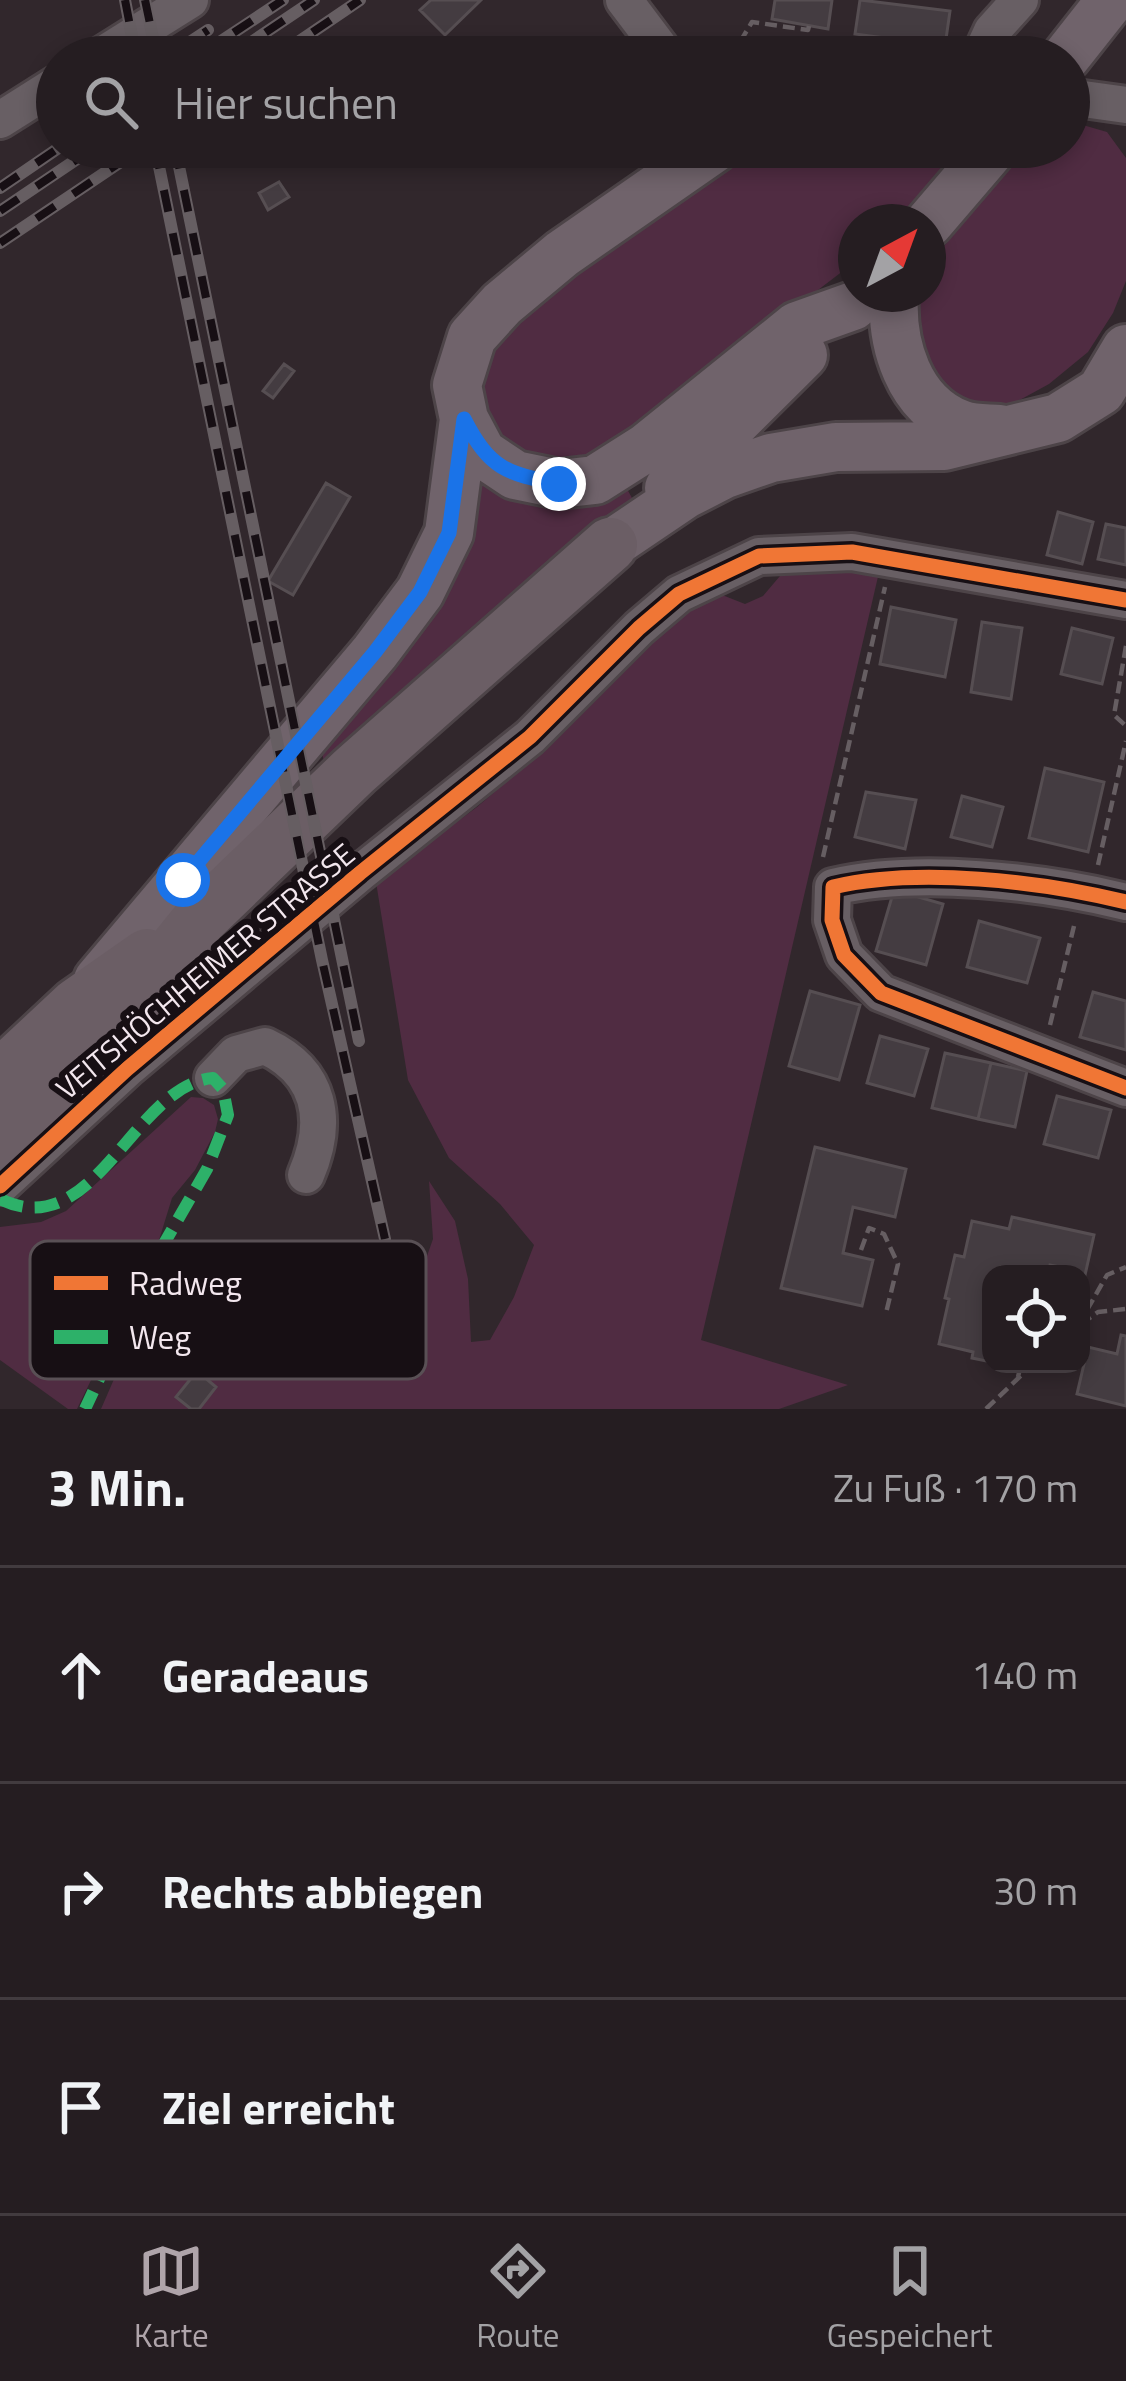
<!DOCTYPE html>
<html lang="de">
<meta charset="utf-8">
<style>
:root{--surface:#251d21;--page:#312a2e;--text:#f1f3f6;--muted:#a3a2a5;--line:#423b3f;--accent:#afa4aa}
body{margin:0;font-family:"Titillium Web",sans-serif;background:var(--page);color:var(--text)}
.controls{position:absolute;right:36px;bottom:36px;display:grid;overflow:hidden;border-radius:24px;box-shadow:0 6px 18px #0003}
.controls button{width:108px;height:108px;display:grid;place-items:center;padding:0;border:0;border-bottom:3px solid var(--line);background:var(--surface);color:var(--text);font:60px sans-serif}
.compass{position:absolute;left:838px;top:204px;width:108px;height:108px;border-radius:50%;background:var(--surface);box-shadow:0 6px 18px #0003;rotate:41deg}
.stop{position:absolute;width:36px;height:36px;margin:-27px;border:9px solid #1a73e8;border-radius:50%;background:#fff}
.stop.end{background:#1a73e8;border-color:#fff;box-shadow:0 3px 12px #0008}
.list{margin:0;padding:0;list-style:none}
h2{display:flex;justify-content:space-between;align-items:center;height:156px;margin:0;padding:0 48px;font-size:51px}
h2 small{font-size:39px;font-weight:400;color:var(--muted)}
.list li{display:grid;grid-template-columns:78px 1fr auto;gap:36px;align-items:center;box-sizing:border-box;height:216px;padding:0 48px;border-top:3px solid var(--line)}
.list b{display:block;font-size:45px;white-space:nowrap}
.list em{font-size:39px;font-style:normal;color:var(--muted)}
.icon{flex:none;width:66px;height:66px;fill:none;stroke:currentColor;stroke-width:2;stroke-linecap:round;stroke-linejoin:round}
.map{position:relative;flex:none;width:1126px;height:1409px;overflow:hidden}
.search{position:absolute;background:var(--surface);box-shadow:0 6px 18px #0003;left:36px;right:36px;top:36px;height:132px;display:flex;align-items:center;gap:30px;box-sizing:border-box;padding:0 42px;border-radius:66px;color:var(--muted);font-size:45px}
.sheet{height:804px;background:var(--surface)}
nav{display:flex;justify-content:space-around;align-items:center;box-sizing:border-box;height:168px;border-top:3px solid var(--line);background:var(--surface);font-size:33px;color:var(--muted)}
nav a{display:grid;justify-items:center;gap:6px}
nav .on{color:var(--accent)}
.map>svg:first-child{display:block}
</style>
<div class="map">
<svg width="1126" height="1409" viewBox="0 0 1126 1409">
<rect width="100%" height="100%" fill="#31272c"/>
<path fill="#502c42" d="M 1069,121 L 1107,132 L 1126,158 L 1126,281 L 1113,313 L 1088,352 L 1049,384 L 1005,408 L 956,404 L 921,361 L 916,294 L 928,294 L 929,264 L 1027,147 L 1069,147 Z
M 766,147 L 965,147 L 899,222 L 856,222 L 856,261 L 587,466 L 524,463 L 484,426 L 479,366 L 491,338 L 632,230 Z
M 469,478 L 622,480 L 632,498 L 328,779 L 318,736 Z
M 791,563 L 880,568 L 701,1340 L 848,1385 L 779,1409 L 101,1409 L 169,1253 L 227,1294 L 269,1336 L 302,1339 L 355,1320 L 421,1273 L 433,1239 L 429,1181 L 455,1221 L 468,1279 L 471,1342 L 490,1340 L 514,1297 L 534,1245 L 500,1204 L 449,1158 L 408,1080 L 376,882 L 477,807 L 546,748 L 617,663 L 712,591 L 745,604 L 763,596 Z
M 191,1097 L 203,1098 L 214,1105 L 218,1119 L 215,1132 L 195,1170 L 172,1198 L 159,1240 L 77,1409 L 68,1409 L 0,1360 L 0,1227 L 41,1222 L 66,1211 Z"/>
<path fill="#443c41" stroke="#564e52" stroke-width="3" d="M 431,0 L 481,0 L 445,35 L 420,10 Z
M 832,0 L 828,29 L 772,19 L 775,0 Z
M 860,0 L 950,11 L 945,46 L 855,34 Z
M 279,182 L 289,197 L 268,210 L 259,193 Z
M 284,364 L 294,371 L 273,398 L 263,391 Z
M 326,483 L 350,497 L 293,595 L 268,581 Z
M 1058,512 L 1093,522 L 1082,564 L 1047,555 Z
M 1106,524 L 1126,528 L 1126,565 L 1098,559 Z
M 891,607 L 956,620 L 945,677 L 880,664 Z
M 982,622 L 1022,628 L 1011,699 L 971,692 Z
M 1072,628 L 1113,638 L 1102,684 L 1061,674 Z
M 1045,768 L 1104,782 L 1088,852 L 1029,838 Z
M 866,792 L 916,800 L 905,849 L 855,837 Z
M 962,796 L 1003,807 L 992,847 L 951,837 Z
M 894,890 L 943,904 L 926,965 L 876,951 Z
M 979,921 L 1040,938 L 1027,983 L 967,967 Z
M 810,991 L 860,1005 L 839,1080 L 789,1066 Z
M 1093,992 L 1126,1001 L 1126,1050 L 1080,1037 Z
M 880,1036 L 928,1049 L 914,1096 L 867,1083 Z
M 945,1053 L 991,1063 L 978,1119 L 932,1108 Z
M 991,1063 L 1027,1071 L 1015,1127 L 978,1119 Z
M 1057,1096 L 1111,1110 L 1098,1158 L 1044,1144 Z
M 815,1147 L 906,1169 L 895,1217 L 853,1207 L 843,1253 L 873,1260 L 862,1306 L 781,1288 Z
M 1012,1217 L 1094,1235 L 1083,1284 L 1081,1274 L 1068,1274 L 1069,1269 L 1050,1265 L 1048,1274 L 1001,1267 L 999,1274 L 991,1274 L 985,1315 L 991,1316 L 991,1362 L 972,1358 L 973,1352 L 939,1344 L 949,1299 L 945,1298 L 955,1255 L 964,1257 L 972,1221 L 1009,1229 Z
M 1121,1335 L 1126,1336 L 1126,1406 L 1077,1394 L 1088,1347 L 1117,1354 Z
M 197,1371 L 216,1387 L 199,1409 L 191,1409 L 176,1397 Z"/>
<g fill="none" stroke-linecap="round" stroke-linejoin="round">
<g stroke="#4d4448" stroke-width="42">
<path id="minor" d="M 624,0 L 667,57
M 99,57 L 190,0
M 980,57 L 992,31 L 1020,0
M 1069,97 L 1126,105
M 0,120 L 57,84
M 1126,902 C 1040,881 918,867 833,887 L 832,920 L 844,955 L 881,993 L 1126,1088
M 213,1078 L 236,1054 L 265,1046 C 321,1072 329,1121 306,1175
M 0,1186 L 127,1069 L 360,873 L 530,737 L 639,628 L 679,594 L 759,556 L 852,552 L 1126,600"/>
</g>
<g stroke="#4d4448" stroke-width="54">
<path id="major" d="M 1066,57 L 1111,0
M 716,147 L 562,254 L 502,304 L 472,337 L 457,385 L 464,419 L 482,453 L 515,475 L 559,484 L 595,480 L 647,447 L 797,326 L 853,306
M 928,224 L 994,147
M 894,294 C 891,344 908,404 960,424 C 972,429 987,428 999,429
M 669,488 L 803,355
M 610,545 L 684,495 L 725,474 L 771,458 L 836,447 L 944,446 L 1058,418 L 1101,391 L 1126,349
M 98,980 L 375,652 L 420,592 L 449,533 L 464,419"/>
</g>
<g stroke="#4d4448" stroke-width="60">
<path id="highway" d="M 0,1077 L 77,1005 L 147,956
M 0,1141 L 90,1055 L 199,920 L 354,771 L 610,545"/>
</g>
<path stroke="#665e62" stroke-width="4.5" stroke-dasharray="12 6" stroke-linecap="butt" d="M 731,57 L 752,22 L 808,30 L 809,26
M 1126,646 L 1114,715 L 1126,726
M 823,857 L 885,587
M 1098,865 L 1126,741
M 1050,1025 L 1074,926
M 861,1250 L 869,1228 L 884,1234 L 898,1264 L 886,1313
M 1087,1310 L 1107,1275 L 1126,1267
M 1081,1324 L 1098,1312 L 1126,1309
M 1018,1377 L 1021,1364
M 986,1409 L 1033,1364"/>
<use href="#minor" stroke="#685f64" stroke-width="36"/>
<use href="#major" stroke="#70636b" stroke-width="48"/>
<use href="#highway" stroke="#6b5e65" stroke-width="54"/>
<g stroke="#665e62" stroke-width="12">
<path id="rail" d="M 125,0 L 136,57
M 145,0 L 157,57
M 167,57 L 208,30
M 197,57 L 283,0
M 229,57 L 314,0
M 276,57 L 360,0
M 155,147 L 322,960 L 385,1239
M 175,147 L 359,1041
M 0,188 L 60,147
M 0,211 L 95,147
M 0,243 L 143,147"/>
</g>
<use href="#rail" stroke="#170f14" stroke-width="8" stroke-dasharray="22" stroke-linecap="butt"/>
<path stroke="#2db169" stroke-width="12" stroke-dasharray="24 12" stroke-linecap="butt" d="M 0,1199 C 95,1246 133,1085 213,1078 L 223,1089 L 228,1115 L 207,1169 L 154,1261 L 85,1409"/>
<g stroke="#170f14" stroke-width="22">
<path id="cycleway" d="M 1126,902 C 1040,881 918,867 833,887 L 832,920 L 844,955 L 881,993 L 1126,1088
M 0,1186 L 127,1069 L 360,873 L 530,737 L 639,628 L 679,594 L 759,556 L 852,552 L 1126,600"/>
</g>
<use href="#cycleway" stroke="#f07635" stroke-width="15"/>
</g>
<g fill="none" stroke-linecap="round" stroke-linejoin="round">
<path stroke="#1a73e8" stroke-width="15" d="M 183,880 L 375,652 L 420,592 L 449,533 L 464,419 C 490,469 505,473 559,484"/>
</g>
<g text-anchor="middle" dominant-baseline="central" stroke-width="12" stroke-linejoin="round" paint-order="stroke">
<g font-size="30" fill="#f3e7ee" stroke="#170f14">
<text transform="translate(205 971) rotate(-40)">VEITSHÖCHHEIMER STRASSE</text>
</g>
</g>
<rect x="30" y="1241" width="396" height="138" rx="18" fill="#170f14" stroke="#595055" stroke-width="3"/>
<rect x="54" y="1276" width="54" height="14" fill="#f07635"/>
<rect x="54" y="1330" width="54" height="14" fill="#2db169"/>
<g font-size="33" fill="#f3e7ee">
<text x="129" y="1295">Radweg</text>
<text x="129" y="1349">Weg</text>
</g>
</svg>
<div class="controls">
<button><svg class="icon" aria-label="locate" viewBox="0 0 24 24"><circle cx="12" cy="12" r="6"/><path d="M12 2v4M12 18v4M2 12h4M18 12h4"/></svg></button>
</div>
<svg class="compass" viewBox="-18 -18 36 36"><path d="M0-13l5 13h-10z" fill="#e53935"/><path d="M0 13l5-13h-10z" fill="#a3a2a5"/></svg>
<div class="stop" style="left:183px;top:880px"></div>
<div class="stop end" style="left:559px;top:484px"></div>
<div class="search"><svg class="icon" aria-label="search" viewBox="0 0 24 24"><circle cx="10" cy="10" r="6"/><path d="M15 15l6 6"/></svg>Hier suchen</div>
</div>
<section class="sheet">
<h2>3 Min.<small>Zu Fuß · 170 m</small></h2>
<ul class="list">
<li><svg class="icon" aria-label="ahead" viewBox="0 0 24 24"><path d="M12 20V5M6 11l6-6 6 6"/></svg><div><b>Geradeaus</b></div><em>140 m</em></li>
<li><svg class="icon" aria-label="right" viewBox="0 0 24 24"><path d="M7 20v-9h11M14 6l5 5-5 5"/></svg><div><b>Rechts abbiegen</b></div><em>30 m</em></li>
<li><svg class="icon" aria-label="arrive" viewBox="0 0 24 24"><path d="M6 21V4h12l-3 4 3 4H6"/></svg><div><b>Ziel erreicht</b></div></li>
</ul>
</section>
<nav>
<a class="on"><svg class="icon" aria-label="map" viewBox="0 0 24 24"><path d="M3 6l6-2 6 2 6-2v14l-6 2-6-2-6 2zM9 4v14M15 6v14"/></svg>Karte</a>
<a><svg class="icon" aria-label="directions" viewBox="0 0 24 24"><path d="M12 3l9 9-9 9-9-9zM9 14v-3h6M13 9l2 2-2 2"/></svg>Route</a>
<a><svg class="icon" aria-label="saved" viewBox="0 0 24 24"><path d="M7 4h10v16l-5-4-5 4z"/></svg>Gespeichert</a>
</nav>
